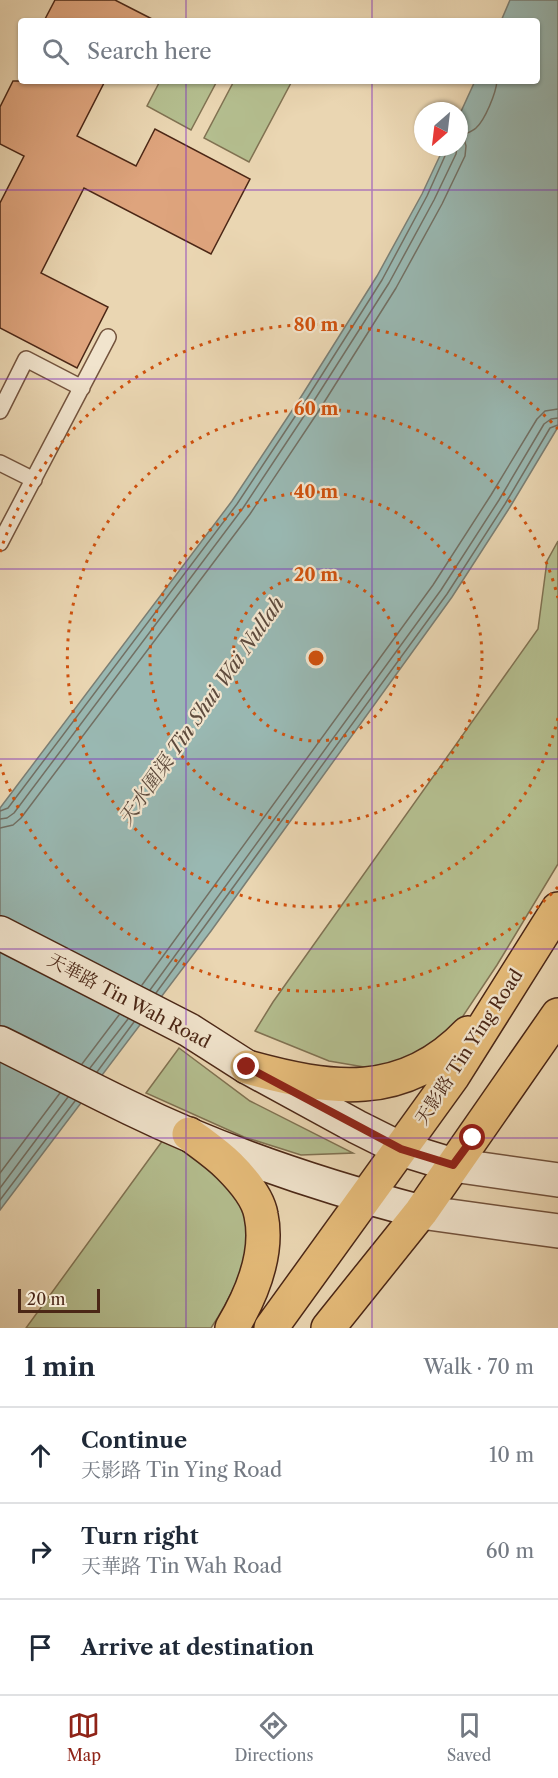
<!DOCTYPE html>
<meta charset="utf-8">
<style>
:root{--surface:#fff;--page:#f6f6f7;--text:#1f2937;--muted:#747a83;--line:#e0e1e3;--accent:#8f2418}
body{margin:0;font-family:"Libre Caslon Text","Noto Serif SC",serif;background:var(--page);color:var(--text)}
.compass{position:absolute;left:414px;top:102px;width:54px;height:54px;border-radius:50%;background:var(--surface);box-shadow:0 2px 4px #0004;rotate:208deg}
.scale{position:absolute;left:18px;bottom:15px;width:82px;box-sizing:border-box;padding-left:6px;border:3px solid #4b2716;border-top:0;font-size:16px;line-height:21px;white-space:nowrap;color:#4b2716;-webkit-text-stroke:4px #f1e4cd;paint-order:stroke}
.stop{position:absolute;width:18px;height:18px;margin:-14px;border:4px solid #8f2418;border-radius:50%;background:#fff}
.stop.end{background:#8f2418;border-color:#fff;box-shadow:0 2px 6px #0008}
.list{margin:0;padding:0;list-style:none}
h2{display:flex;justify-content:space-between;align-items:center;height:78px;margin:0;padding:0 24px;font-size:26px}
h2 small{font-size:20px;font-weight:400;color:var(--muted)}
.list li{display:grid;grid-template-columns:39px 1fr auto;gap:18px;align-items:center;box-sizing:border-box;height:96px;padding:0 24px;border-top:2px solid var(--line)}
.list b{display:block;font-size:22px;white-space:nowrap}
.list p{margin:0;font-size:20px;white-space:nowrap;color:var(--muted)}
.list em{font-size:20px;font-style:normal;color:var(--muted)}
.icon{flex:none;width:33px;height:33px;fill:none;stroke:currentColor;stroke-width:2;stroke-linecap:round;stroke-linejoin:round}
.map{position:relative;flex:none;width:558px;height:1328px;overflow:hidden}
.search{position:absolute;background:var(--surface);box-shadow:0 2px 4px #0004;left:18px;right:18px;top:18px;height:66px;display:flex;align-items:center;gap:15px;box-sizing:border-box;padding:0 21px;border-radius:6px;color:var(--muted);font-size:22px}
.sheet{height:366px;background:var(--surface)}
nav{display:flex;justify-content:space-around;align-items:center;box-sizing:border-box;height:84px;border-top:2px solid var(--line);background:var(--surface);font-size:16px;color:var(--muted)}
nav a{display:grid;justify-items:center;gap:3px}
nav .on{color:var(--accent)}
.map>svg:first-child{display:block}
</style>
<div class="map">
<svg width="558" height="1328" viewBox="0 0 558 1328">
<rect width="100%" height="100%" fill="#ead6b2"/>
<filter id="stains"><feTurbulence type="fractalNoise" baseFrequency=".00333" numOctaves="4"/><feColorMatrix values="0 0 0 0 .2 0 0 0 0 .09 0 0 0 0 .02 0 0 0 .5 -.17"/></filter>
<radialGradient id="worn" r=".72"><stop offset=".6" stop-color="#630" stop-opacity="0"/><stop offset="1" stop-color="#630" stop-opacity=".3"/></radialGradient>
<path fill="#b4be8f" stroke="#807252" stroke-width="1.5" d="M 160,81 L 217,81 L 191,130 L 147,106 Z
M 234,81 L 292,81 L 249,162 L 204,138 Z
M 558,541 L 558,864 L 497,965 L 461,1019 L 441,1041 L 410,1059 L 370,1068 L 329,1061 L 255,1031 L 273,1002 L 538,629 L 547,561 Z
M 179,1048 L 250,1101 L 353,1153 L 301,1155 L 244,1137 L 146,1093 Z
M 163,1140 C 199,1157 227,1176 244,1213 C 246,1219 250,1225 251,1230 C 256,1252 223,1310 211,1328 L 26,1328 Z"/>
<path fill="#99b8b2" stroke="#7a7e74" stroke-width="1.5" d="M 510,0 L 558,0 L 558,427 L 510,507 L 452,597 L 211,931 L 0,1210 L 0,808 L 232,501 L 299,400 L 377,276 L 422,194 L 444,147 L 459,147 L 459,116 L 475,81 L 537,81 L 537,21 L 501,21 Z"/>
<g fill="none" stroke-linecap="round" stroke-linejoin="round">
<path stroke="#727064" stroke-width="1.5" d="M 0,811 L 8,808 L 237,504 L 304,403 L 382,280 L 427,196 L 449,147
M 0,819 L 7,818 L 14,813 L 243,508 L 310,407 L 389,283 L 434,200 L 456,154 L 457,147
M 0,828 L 13,825 L 21,818 L 250,514 L 318,412 L 396,288 L 442,204 L 465,156 L 466,146 L 463,135 C 467,133 473,131 476,128 C 485,120 496,93 497,81
M 142,985 L 433,585 L 491,495 L 537,419 L 545,411 L 558,409
M 150,990 L 441,590 L 499,500 L 544,424 L 551,419 L 558,418
M 156,993 L 447,594 L 505,504 L 550,428 L 558,425
M 82,1064 L 119,1015
M 90,1068 L 128,1019
M 97,1072 L 134,1022
M 0,1173 L 60,1093
M 0,1188 L 68,1097
M 0,1200 L 75,1101"/>
</g>
<path fill="#dea47d" stroke="#4b2716" stroke-width="1.5" d="M 55,0 L 115,0 L 156,21 L 44,21 Z
M 13,81 L 105,81 L 77,136 L 136,166 L 155,129 L 250,179 L 211,254 L 84,188 L 41,273 L 108,307 L 77,368 L 0,328 L 0,203 L 24,156 L 0,144 L 0,107 Z"/>
<g fill="none" stroke-linecap="round" stroke-linejoin="round">
<g stroke="#73533d" stroke-width="18">
<path id="service" d="M 0,411 L 26,359 L 82,388
M 0,463 L 34,480
M 0,543 L 108,337"/>
</g>
<g stroke="#73533d" stroke-width="36">
<path id="tertiary" d="M 453,1165 L 558,1180
M 421,1212 L 558,1231"/>
</g>
<g stroke="#4b2716" stroke-width="36">
<path id="secondary" d="M 0,933 L 189,1030 L 247,1067 L 357,1127 L 401,1149 L 453,1165
M 0,1043 C 43,1064 86,1087 130,1108 C 222,1153 322,1186 421,1212"/>
</g>
<g stroke="#4b2716" stroke-width="36">
<path id="primary" d="M 247,1067 C 330,1090 403,1101 468,1033
M 189,1134 C 202,1144 217,1154 229,1166 C 241,1178 258,1197 261,1215 C 269,1253 251,1296 232,1328
M 271,1328 L 453,1076 L 558,909
M 328,1328 L 421,1212 L 558,1015"/>
</g>
<use href="#service" stroke="#f1e4cd" stroke-width="15"/>
<use href="#tertiary" stroke="#f1e4cd" stroke-width="33"/>
<use href="#secondary" stroke="#f1e4cd" stroke-width="33"/>
<use href="#primary" stroke="#e5bb79" stroke-width="33"/>
</g>
<g fill="none" stroke-linecap="round" stroke-linejoin="round">
<path stroke="#8f2418" stroke-width="8" d="M 247,1067 L 401,1149 L 453,1165 L 473,1138"/>
</g>
<path fill="none" stroke="#7b2cbf" stroke-width="1.5" stroke-opacity="0.55" d="M 186,0 L 186,21M 372,0 L 372,21M 186,81 L 186,1328M 372,81 L 372,1328M 0,190 L 558,190M 0,379 L 558,379M 0,569 L 558,569M 0,759 L 558,759M 0,949 L 558,949M 0,1138 L 558,1138"/>
<g fill="none" stroke="#d0520e" stroke-width="3" stroke-dasharray="3 6">
<circle cx="316" cy="658" r="83"/>
<circle cx="316" cy="658" r="166"/>
<path d="M558 718A249 249 0 1 1 558 598"/>
<path d="M558 887A333 333 0 0 1 0 764M0 552A333 333 0 0 1 558 429"/>
</g>
<g text-anchor="middle" dominant-baseline="central" stroke-width="4.5" stroke-linejoin="round" paint-order="stroke">
<g font-size="18" fill="#4b2716" stroke="#f1e4cd">
<text transform="translate(129 1001) rotate(28)">天華路 Tin Wah Road</text>
<text transform="translate(469 1047) rotate(-57)">天影路 Tin Ying Road</text>
</g>
<g font-size="20" font-style="italic" fill="#5e4b3d" stroke="#f1e4cd">
<text transform="translate(201 711) rotate(-55)">天水圍渠 Tin Shui Wai Nullah</text>
</g>
</g>
<circle cx="316" cy="658" r="9" fill="#d0520e" stroke="#f1e4cd" stroke-width="3"/>
<g font-size="18" text-anchor="middle" font-weight="bold" fill="#d0520e" stroke="#f1e4cd" stroke-width="4.5" stroke-linejoin="round" paint-order="stroke">
<text x="316" y="331">80 m</text>
<text x="316" y="415">60 m</text>
<text x="316" y="498">40 m</text>
<text x="316" y="581">20 m</text>
</g>
<rect width="100%" height="100%" filter="url(#stains)"/>
<rect width="100%" height="100%" fill="url(#worn)"/>
</svg>
<svg class="compass" viewBox="-18 -18 36 36"><path d="M0-13l5 13h-10z" fill="#e53935"/><path d="M0 13l5-13h-10z" fill="#747a83"/></svg>
<div class="scale">20 m</div>
<div class="stop" style="left:473px;top:1138px"></div>
<div class="stop end" style="left:247px;top:1067px"></div>
<div class="search"><svg class="icon" aria-label="search" viewBox="0 0 24 24"><circle cx="10" cy="10" r="6"/><path d="M15 15l6 6"/></svg>Search here</div>
</div>
<section class="sheet">
<h2>1 min<small>Walk · 70 m</small></h2>
<ul class="list">
<li><svg class="icon" aria-label="ahead" viewBox="0 0 24 24"><path d="M12 20V5M6 11l6-6 6 6"/></svg><div><b>Continue</b><p>天影路 Tin Ying Road</p></div><em>10 m</em></li>
<li><svg class="icon" aria-label="right" viewBox="0 0 24 24"><path d="M7 20v-9h11M14 6l5 5-5 5"/></svg><div><b>Turn right</b><p>天華路 Tin Wah Road</p></div><em>60 m</em></li>
<li><svg class="icon" aria-label="arrive" viewBox="0 0 24 24"><path d="M6 21V4h12l-3 4 3 4H6"/></svg><div><b>Arrive at destination</b></div></li>
</ul>
</section>
<nav>
<a class="on"><svg class="icon" aria-label="map" viewBox="0 0 24 24"><path d="M3 6l6-2 6 2 6-2v14l-6 2-6-2-6 2zM9 4v14M15 6v14"/></svg>Map</a>
<a><svg class="icon" aria-label="directions" viewBox="0 0 24 24"><path d="M12 3l9 9-9 9-9-9zM9 14v-3h6M13 9l2 2-2 2"/></svg>Directions</a>
<a><svg class="icon" aria-label="saved" viewBox="0 0 24 24"><path d="M7 4h10v16l-5-4-5 4z"/></svg>Saved</a>
</nav>
